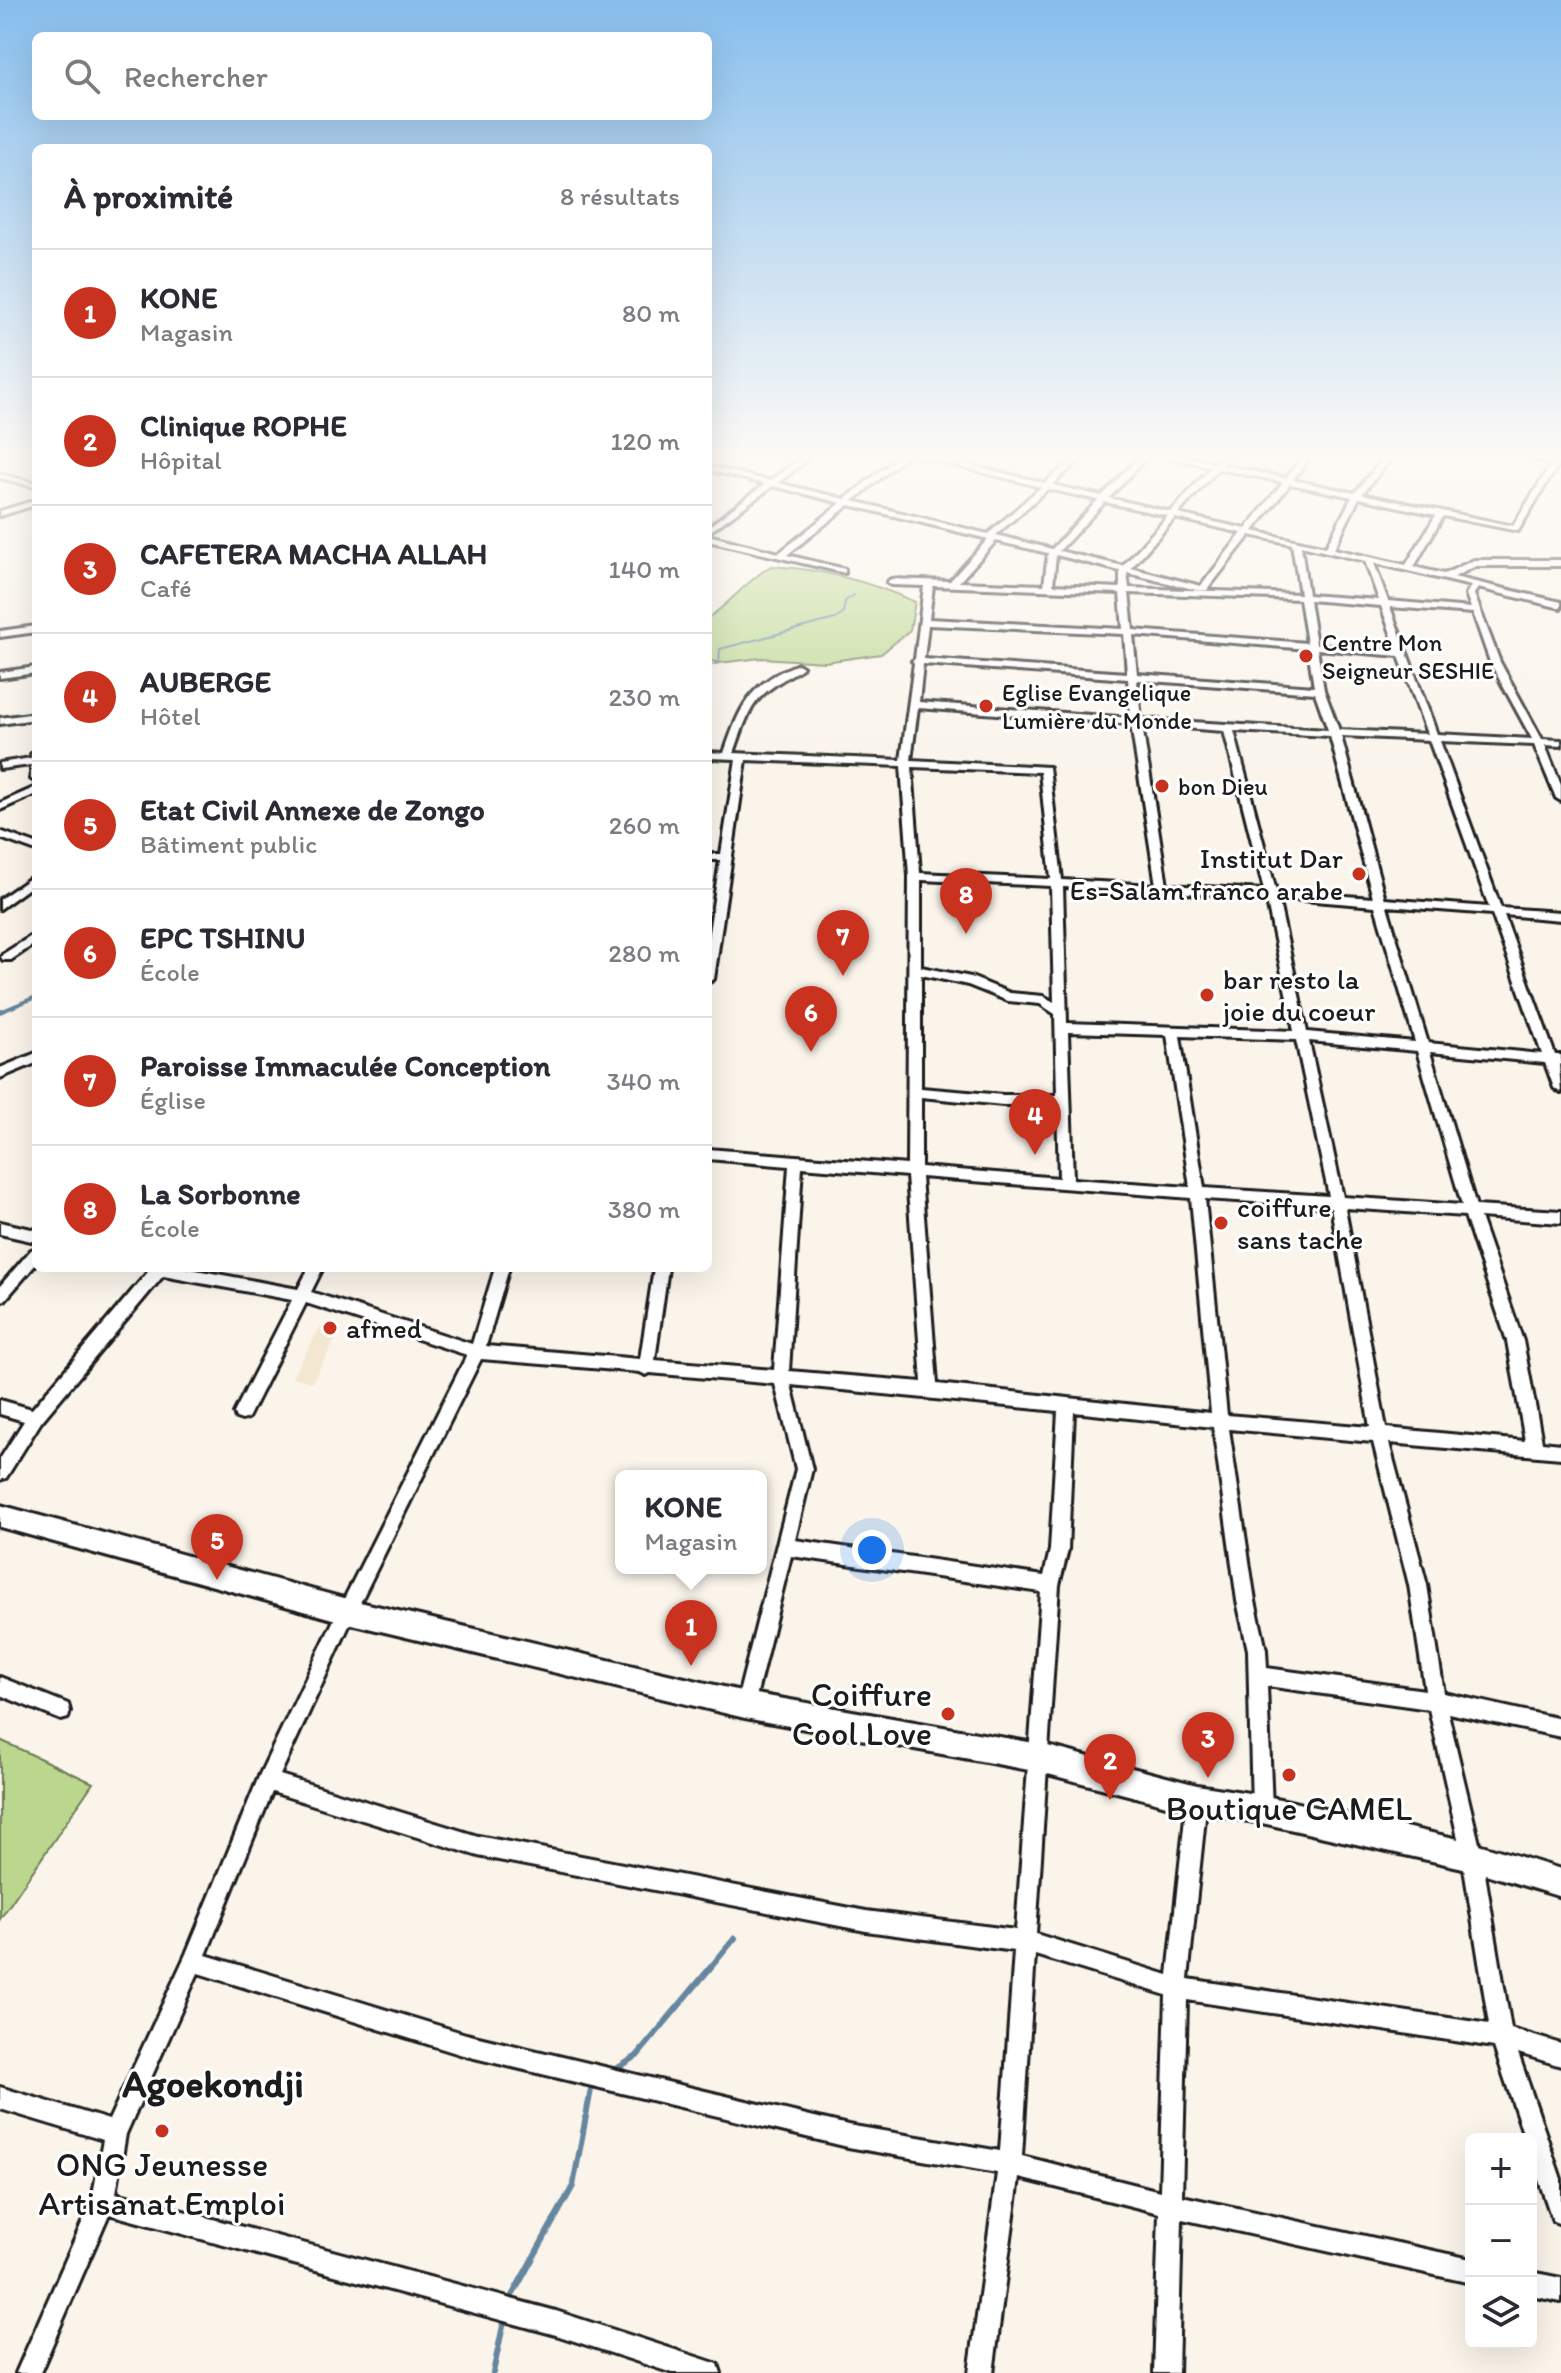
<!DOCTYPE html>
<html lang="fr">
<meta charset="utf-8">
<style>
:root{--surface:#fff;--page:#f7f7f7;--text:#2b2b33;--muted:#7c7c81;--line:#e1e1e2;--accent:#c8321e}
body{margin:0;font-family:Itim,sans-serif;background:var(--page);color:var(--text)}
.controls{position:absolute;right:24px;bottom:24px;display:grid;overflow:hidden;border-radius:12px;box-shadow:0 8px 32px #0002}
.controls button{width:72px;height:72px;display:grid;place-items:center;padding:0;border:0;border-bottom:2px solid var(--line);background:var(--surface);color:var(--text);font:40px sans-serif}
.you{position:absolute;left:872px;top:1550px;width:28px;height:28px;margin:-20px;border:6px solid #fff;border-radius:50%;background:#1a73e8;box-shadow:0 0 0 12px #1a73e833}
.badge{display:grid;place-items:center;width:52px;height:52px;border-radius:50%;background:var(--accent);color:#fff;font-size:26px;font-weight:700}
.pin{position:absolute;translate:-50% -66px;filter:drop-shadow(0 2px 4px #0008)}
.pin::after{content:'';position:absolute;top:42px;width:28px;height:24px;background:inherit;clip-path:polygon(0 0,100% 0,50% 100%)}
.popup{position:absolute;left:615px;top:1470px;width:152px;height:104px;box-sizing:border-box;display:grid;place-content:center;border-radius:12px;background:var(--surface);filter:drop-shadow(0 2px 6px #0005);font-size:26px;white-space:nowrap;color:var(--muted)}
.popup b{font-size:30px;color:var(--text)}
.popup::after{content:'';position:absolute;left:50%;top:100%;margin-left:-16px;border:16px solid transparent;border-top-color:var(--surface)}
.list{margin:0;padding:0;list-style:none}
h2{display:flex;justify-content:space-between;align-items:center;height:104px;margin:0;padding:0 32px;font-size:34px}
h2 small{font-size:26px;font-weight:400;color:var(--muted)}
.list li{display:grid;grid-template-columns:52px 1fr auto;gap:24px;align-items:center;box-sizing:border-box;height:128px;padding:0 32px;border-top:2px solid var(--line)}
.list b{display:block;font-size:30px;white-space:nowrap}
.list p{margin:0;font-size:26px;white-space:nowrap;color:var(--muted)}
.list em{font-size:26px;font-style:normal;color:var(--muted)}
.icon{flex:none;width:44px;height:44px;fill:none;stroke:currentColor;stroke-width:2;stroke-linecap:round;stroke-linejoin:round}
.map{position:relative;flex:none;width:1561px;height:2373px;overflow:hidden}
.search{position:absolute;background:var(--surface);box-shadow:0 8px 32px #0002;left:32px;top:32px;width:680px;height:88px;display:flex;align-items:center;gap:20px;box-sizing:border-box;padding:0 28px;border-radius:12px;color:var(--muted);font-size:30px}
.panel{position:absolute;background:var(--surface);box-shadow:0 8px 32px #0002;left:32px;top:144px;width:680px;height:1128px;border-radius:12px}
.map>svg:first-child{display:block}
</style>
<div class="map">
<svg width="1561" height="2373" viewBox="0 0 1561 2373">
<rect width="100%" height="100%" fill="#faf4eb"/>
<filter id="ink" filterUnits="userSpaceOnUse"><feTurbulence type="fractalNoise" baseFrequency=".0125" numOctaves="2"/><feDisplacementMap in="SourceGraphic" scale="16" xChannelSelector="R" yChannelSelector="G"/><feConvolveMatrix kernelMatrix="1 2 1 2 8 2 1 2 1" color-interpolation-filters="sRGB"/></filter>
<g filter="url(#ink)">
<path fill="#f4e7d2" d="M 321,1326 L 341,1330 L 312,1382 L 292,1377 Z"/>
<path fill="#bbd78e" stroke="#6c7a55" stroke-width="2" d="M 771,566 C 823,569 868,581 915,602 L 910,630 L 881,654 L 825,662 L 761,658 L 719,663 L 708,660 L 708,618 C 732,602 747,580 771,566 Z
M 0,1740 L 93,1783 L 0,1919 Z"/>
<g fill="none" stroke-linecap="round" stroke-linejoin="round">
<path stroke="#65869e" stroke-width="2" d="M 708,666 L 719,663 L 720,649 L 835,619 L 843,614 L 845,601 L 854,595"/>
<path stroke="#65869e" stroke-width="4" d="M 0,1012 L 36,997"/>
<path stroke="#65869e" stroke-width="6" d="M 613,2071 L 637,2056 L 735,1938
M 508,2303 L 573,2186 L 592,2084
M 493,2373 L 505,2316"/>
<g stroke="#1c1c1c" stroke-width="6">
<path id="street" d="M 804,456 L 812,456 L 778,483 L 845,499 L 899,456 L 907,456 L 853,501 L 988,534 L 1041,487 L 918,456 L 930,456 L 1045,483 L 1076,456 L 1084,456 L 1052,485 L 1102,496 L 1140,456 L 1148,456 L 1109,498 L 1171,512 L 1211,467 L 1166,456 L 1179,456 L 1215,463 L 1221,456 L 1229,456 L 1222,465 L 1286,478 L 1303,456 L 1311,456 L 1293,480 L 1355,493 L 1385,456 L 1393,456 L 1362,494 L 1513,526 L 1552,463 L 1521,456 L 1535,456 L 1554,459 L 1556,456 L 1561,456 L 1561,465 L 1558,465 L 1518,531 L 1443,516 L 1414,567 L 1444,574 L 1474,560 L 1561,560 L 1561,566 L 1476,566 L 1454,577 L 1561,602 L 1561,608 L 1478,588 L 1474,594 L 1500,662 L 1542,739 L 1561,740 L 1561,746 L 1545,745 L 1561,785 L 1561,801 L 1556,798 L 1534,745 L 1440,741 L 1501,908 L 1561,912 L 1561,920 L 1504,915 L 1555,1055 L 1561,1055 L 1561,1065 L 1559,1064 L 1561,1093 L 1554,1088 L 1545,1063 L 1430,1052 L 1476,1206 L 1561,1211 L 1561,1223 L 1480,1217 L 1523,1341 L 1542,1442 L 1561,1444 L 1561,1458 L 1389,1443 L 1427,1585 L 1444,1693 L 1561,1719 L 1561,1737 L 1448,1713 L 1482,1856 L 1511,2029 L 1561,2044 L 1561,2066 L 1518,2053 L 1561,2179 L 1561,2224 L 1553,2221 L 1550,2213 L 1531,2157 L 1531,2139 L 1525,2139 L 1494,2047 L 1187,2000 L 1182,2196 L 1471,2259 L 1471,2283 L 1182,2219 L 1178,2373 L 1154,2373 L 1159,2213 L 1019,2178 L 993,2373 L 969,2373 L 997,2173 L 848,2147 L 466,2056 L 198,1973 L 126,2134 L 116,2193 L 556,2311 L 709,2361 L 718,2364 L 721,2373 L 672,2373 L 556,2335 L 109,2214 L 40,2373 L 16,2373 L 92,2200 L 103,2140 L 0,2109 L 0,2087 L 109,2120 L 186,1954 L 260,1774 L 341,1605 L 467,1355 L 306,1303 L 248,1418 L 242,1420 L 236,1418 L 234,1413 L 292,1300 L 163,1276 L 41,1422 L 6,1478 L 0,1480 L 0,1459 L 24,1421 L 0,1414 L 0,1400 L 32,1409 L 148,1272 L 146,1268 L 185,1268 L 298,1289 L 309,1268 L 323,1268 L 311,1292 L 472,1344 L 495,1268 L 509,1268 L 486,1346 L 640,1359 L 654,1268 L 668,1268 L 655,1360 L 774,1370 L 789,1166 L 708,1159 L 708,1149 L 907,1165 L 909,876 L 901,766 L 746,760 L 714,979 L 708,983 L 708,939 L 720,860 L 708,860 L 708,854 L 721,854 L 736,759 L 708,758 L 708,752 L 724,753 C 740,707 749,683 798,664 L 803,667 L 801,669 C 753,697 752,701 734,753 L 901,760 L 914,663 L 912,661 L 915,659 L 924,586 L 891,585 L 887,582 L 891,579 L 950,581 L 988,539 L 849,505 L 787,555 L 845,569 L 845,573 L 708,541 L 708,535 L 779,553 L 841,503 L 773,486 L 708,533 L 708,527 L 765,484 L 708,470 L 708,466 L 770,481 ZM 1218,469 L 1283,482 L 1246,529 L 1178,514 ZM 1290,484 L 1352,497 L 1326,547 L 1253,531 ZM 1048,489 L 1098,500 L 1052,549 L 996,535 ZM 1359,498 L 1436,515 L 1406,565 L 1334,549 ZM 1105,502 L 1168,516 L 1123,566 L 1059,551 ZM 1175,518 L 1242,533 L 1201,586 L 1131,568 ZM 1250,535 L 1292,544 L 1300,594 L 1129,588 L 1127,573 L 1197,590 L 1207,590 ZM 996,541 L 1048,553 L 1044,585 L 959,582 ZM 1301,546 L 1365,561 L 1379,600 L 1308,595 ZM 1056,555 L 1120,571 L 1120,588 L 1053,585 ZM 1374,563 L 1471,586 L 1466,594 L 1471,608 L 1388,601 ZM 933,586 L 1120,593 L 1123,629 L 929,619 ZM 1129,593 L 1300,599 L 1307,643 L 1133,630 ZM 1309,600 L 1381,606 L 1397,650 L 1316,644 ZM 1390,607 L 1473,613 L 1490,662 L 1532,739 L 1437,734 ZM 928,625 L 1124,634 L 1127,673 L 924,659 ZM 1133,635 L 1308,649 L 1314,687 L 1137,674 ZM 1317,649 L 1399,656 L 1427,734 L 1339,730 L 1324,690 ZM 923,664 L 1128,679 L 1131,718 L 919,702 ZM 1137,680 L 1315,693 L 1328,730 L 1141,719 ZM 918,708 L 1131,724 L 1156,885 L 1062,880 L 1049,767 L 911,760 ZM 1142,725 L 1224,731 L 1264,890 L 1167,885 ZM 1234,731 L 1330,736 L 1373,898 L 1276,891 ZM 1341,736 L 1429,740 L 1489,907 L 1385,899 ZM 912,767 L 1040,772 L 1051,879 L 920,873 ZM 921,880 L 1051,886 L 1054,1002 L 1043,996 L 1010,993 L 971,977 L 921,967 ZM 1063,887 L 1266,897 L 1294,1031 L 1067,1023 ZM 1278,898 L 1375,906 L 1415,1042 L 1307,1032 ZM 1387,906 L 1492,914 L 1542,1054 L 1428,1043 ZM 921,975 L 968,985 L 1008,1001 L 1040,1004 L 1055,1014 L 1057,1095 L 1003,1095 L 921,1088 ZM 1068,1032 L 1167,1035 L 1190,1187 L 1073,1179 ZM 1180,1036 L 1296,1040 L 1329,1196 L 1204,1188 ZM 1309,1041 L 1417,1051 L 1462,1205 L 1343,1197 ZM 921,1097 L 1003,1105 L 1057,1105 L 1059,1178 L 921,1167 ZM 802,1167 L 907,1176 L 922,1382 L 789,1371 ZM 921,1177 L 1191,1198 L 1211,1413 L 937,1384 ZM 1205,1199 L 1331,1207 L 1370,1427 L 1227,1415 ZM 1345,1208 L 1465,1216 L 1507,1341 L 1525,1441 L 1386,1428 ZM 481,1359 L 640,1372 L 646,1375 L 650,1373 L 775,1384 L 796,1469 L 736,1705 L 738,1712 L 745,1714 L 752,1712 L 754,1705 L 791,1556 L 1041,1592 L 1016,1930 L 866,1911 L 478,1836 L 280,1775 L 353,1617 ZM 791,1385 L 1058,1411 L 1050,1550 L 1044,1576 L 795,1540 L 812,1469 ZM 1074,1412 L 1213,1427 L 1237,1601 L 1248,1650 L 1252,1809 L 1255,1816 L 1262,1819 L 1269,1816 L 1272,1809 L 1267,1686 L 1429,1709 L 1462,1856 L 1489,2024 L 1188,1979 L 1207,1799 L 1204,1792 L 1197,1789 L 1190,1792 L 1187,1799 L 1168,1975 L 1036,1934 L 1059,1585 L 1068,1550 ZM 1229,1429 L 1373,1442 L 1409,1585 L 1425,1690 L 1267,1668 L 1266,1650 L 1255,1601 ZM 272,1792 L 478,1856 L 866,1931 L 1014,1951 L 1000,2151 L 848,2125 L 466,2034 L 206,1955 ZM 1035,1955 L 1166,1995 L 1160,2191 L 1022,2156 Z
M 0,474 L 36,483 L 36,487 L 0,478 Z
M 36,500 L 36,505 L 0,516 L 0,511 Z
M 36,626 L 36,632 L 0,637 L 0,631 Z
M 36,667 L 36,673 L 0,678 L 0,672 Z
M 36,713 L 36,719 L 0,724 L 0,718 Z
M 36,751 L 36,782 L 31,779 L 31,765 L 0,769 L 0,763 L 31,758 L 31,754 Z
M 36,787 L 36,794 L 0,810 L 0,803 Z
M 0,831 L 36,844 L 36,851 L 0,838 Z
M 36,874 L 36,883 L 0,909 L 0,899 Z
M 36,933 L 36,943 L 11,960 L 3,960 L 1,957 L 3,954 Z
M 36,1053 L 36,1063 L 0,1078 L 0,1068 Z
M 0,1222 L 36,1230 L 36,1242 L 0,1234 Z
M 36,1248 L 36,1264 L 5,1300 L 0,1302 L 0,1286 L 31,1250 Z
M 0,1677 L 68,1704 L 70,1711 L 68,1718 L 61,1720 L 0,1695 Z
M 1531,2272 L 1561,2278 L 1561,2302 L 1531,2296 Z"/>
</g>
<g stroke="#1c1c1c" stroke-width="6">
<path id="secondary" d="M 0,1505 L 347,1599 L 745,1692 L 1040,1744 L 1197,1785 L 1262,1795 L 1472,1842 L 1561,1869 L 1561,1897 L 1472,1870 L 1262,1823 L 1197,1813 L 1040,1772 L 745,1718 L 347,1623 L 0,1527 Z"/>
</g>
<use href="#street" fill="#fff" fill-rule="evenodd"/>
<use href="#secondary" fill="#fff" fill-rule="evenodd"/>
</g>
</g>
<linearGradient id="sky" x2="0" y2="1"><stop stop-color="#87beed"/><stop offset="0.58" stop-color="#fdfaf6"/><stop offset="1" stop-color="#fdfaf6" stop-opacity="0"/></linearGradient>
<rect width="1561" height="788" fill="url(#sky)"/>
<g fill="#c8321e" stroke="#fff" stroke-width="3">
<circle cx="1306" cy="656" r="8"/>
<circle cx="986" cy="706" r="8"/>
<circle cx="1162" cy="786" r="8"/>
<circle cx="1359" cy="874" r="8"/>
<circle cx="1207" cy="995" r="8"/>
<circle cx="1221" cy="1223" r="8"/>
<circle cx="330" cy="1328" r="8"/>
<circle cx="948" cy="1714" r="8"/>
<circle cx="1289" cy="1775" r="8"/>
<circle cx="162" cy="2131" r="8"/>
</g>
<g text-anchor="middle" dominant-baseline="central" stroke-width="6" stroke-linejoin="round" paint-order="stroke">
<g font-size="24" fill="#1c1c1c" stroke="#fff" text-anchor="start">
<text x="1322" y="642">Centre Mon<tspan x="1322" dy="28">Seigneur SESHIE</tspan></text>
<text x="1002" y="692">Eglise Evangelique<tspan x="1002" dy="28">Lumière du Monde</tspan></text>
<text x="1178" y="786">bon Dieu</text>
</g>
<g font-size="28" fill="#1c1c1c" stroke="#fff" text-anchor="start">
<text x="1343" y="858" text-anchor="end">Institut Dar<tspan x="1343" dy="32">Es-Salam franco arabe</tspan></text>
<text x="1223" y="979">bar resto la<tspan x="1223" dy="32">joie du coeur</tspan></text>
<text x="1237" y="1207">coiffure<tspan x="1237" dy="32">sans tache</tspan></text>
<text x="346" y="1328">afmed</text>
</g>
<g font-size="34" fill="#1c1c1c" stroke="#fff">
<text x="932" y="1694" text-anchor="end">Coiffure<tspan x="932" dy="39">Cool Love</tspan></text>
<text x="1289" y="1808">Boutique CAMEL</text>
<text x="162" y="2164">ONG Jeunesse<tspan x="162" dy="39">Artisanat Emploi</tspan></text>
</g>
<g font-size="38" font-weight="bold" fill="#1c1c1c" stroke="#fff">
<text x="213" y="2084">Agoekondji</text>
</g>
</g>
</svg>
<div class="controls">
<button>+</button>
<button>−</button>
<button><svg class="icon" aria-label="layers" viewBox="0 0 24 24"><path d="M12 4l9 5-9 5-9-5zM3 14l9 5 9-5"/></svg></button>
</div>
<div class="you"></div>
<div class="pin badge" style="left:691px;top:1666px">1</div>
<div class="popup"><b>KONE</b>Magasin</div>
<div class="pin badge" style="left:1110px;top:1800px">2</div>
<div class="pin badge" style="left:1208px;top:1778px">3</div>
<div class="pin badge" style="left:1035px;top:1155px">4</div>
<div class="pin badge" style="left:217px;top:1580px">5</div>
<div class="pin badge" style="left:811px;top:1052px">6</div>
<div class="pin badge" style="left:843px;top:976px">7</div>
<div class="pin badge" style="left:966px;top:934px">8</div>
<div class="search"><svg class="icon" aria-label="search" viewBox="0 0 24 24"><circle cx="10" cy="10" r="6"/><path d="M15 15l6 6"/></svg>Rechercher</div>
<section class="panel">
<h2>À proximité<small>8 résultats</small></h2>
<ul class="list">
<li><span class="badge">1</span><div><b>KONE</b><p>Magasin</p></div><em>80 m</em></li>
<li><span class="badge">2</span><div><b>Clinique ROPHE</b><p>Hôpital</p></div><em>120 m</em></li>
<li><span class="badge">3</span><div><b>CAFETERA MACHA ALLAH</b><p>Café</p></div><em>140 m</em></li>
<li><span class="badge">4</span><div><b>AUBERGE</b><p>Hôtel</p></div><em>230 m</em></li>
<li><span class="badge">5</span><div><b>Etat Civil Annexe de Zongo</b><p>Bâtiment public</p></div><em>260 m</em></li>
<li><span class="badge">6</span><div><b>EPC TSHINU</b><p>École</p></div><em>280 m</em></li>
<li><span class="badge">7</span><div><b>Paroisse Immaculée Conception</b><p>Église</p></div><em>340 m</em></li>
<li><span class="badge">8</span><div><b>La Sorbonne</b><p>École</p></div><em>380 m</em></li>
</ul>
</section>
</div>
